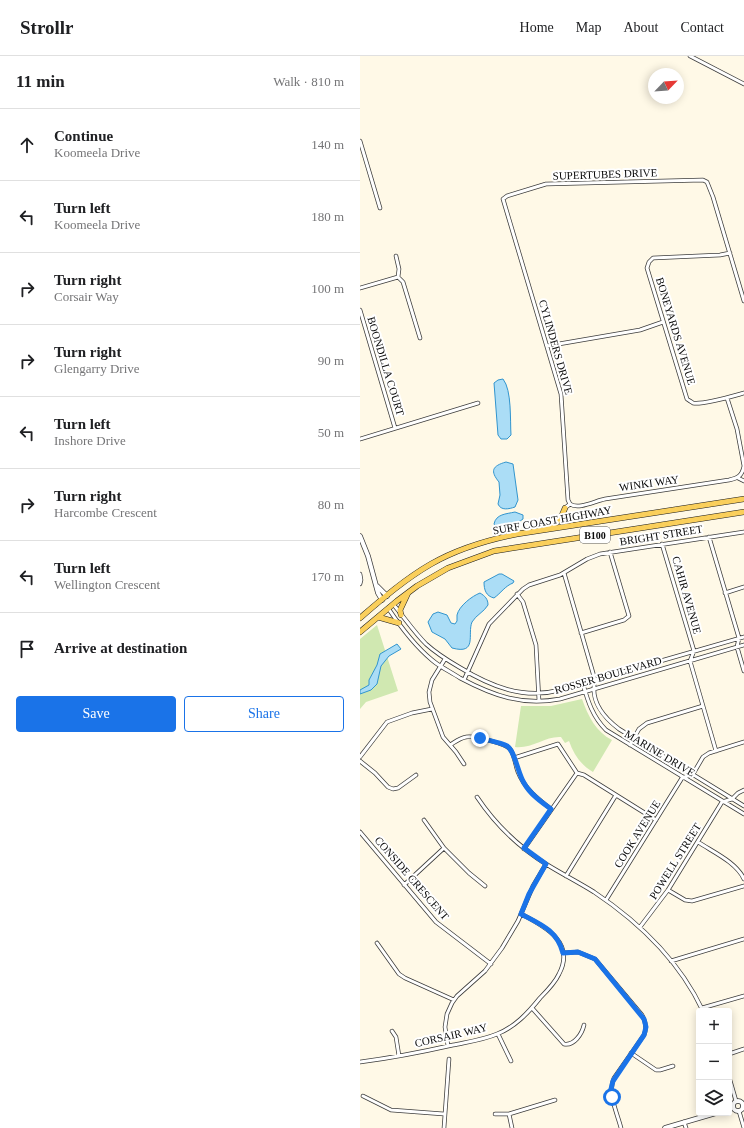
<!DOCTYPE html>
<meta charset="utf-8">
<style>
:root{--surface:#fff;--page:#f2f2f2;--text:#202124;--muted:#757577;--line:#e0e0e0;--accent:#1a73e8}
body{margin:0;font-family:"Times New Roman",serif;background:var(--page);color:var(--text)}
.controls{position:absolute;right:12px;bottom:12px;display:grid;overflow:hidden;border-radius:4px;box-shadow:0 2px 10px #0003}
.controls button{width:36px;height:36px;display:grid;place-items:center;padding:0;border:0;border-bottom:1px solid var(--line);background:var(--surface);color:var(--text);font:20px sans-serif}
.compass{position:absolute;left:288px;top:12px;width:36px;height:36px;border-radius:50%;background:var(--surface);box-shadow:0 2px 10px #0003;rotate:65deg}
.stop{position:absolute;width:12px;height:12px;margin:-9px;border:3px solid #1a73e8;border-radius:50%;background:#fff}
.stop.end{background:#1a73e8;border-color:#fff;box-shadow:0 1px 4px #0008}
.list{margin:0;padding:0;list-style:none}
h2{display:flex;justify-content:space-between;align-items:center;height:52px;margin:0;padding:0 16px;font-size:17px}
h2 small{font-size:13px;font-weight:400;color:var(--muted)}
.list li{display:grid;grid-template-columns:26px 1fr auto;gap:12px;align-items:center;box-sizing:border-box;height:72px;padding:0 16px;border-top:1px solid var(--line)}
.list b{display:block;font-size:15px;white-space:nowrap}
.list p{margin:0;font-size:13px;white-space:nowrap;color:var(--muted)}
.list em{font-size:13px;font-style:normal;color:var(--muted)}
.actions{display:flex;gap:8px;padding:12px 16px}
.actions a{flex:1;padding:9px 0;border:1px solid var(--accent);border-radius:4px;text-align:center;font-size:14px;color:var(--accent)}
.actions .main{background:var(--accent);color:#fff}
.icon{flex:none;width:22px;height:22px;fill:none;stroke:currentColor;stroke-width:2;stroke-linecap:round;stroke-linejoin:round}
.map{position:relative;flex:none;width:384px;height:1072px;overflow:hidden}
header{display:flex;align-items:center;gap:24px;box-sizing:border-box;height:56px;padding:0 20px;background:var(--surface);border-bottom:1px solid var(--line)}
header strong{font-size:19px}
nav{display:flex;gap:22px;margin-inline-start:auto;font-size:14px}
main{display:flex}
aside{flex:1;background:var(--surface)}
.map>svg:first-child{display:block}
</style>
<header>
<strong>Strollr</strong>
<nav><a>Home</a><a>Map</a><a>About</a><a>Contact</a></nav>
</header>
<main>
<aside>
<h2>11 min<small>Walk · 810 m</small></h2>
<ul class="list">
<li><svg class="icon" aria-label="ahead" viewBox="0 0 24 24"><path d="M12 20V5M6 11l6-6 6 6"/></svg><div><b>Continue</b><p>Koomeela Drive</p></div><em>140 m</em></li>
<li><svg class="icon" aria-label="left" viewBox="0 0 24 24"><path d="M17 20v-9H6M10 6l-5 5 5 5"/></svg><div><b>Turn left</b><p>Koomeela Drive</p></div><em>180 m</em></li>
<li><svg class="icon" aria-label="right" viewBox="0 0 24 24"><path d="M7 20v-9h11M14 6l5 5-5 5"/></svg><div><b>Turn right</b><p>Corsair Way</p></div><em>100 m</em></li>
<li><svg class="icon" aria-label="right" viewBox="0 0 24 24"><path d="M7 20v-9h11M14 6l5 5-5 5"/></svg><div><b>Turn right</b><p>Glengarry Drive</p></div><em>90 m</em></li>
<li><svg class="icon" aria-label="left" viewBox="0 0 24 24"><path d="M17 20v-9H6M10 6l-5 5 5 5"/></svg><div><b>Turn left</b><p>Inshore Drive</p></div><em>50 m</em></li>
<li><svg class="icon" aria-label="right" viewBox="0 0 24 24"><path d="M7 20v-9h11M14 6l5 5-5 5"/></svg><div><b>Turn right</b><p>Harcombe Crescent</p></div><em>80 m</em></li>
<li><svg class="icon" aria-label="left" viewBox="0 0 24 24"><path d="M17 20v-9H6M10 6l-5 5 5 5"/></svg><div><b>Turn left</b><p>Wellington Crescent</p></div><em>170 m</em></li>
<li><svg class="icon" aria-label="arrive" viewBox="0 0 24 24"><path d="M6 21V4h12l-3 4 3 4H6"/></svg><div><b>Arrive at destination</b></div></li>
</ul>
<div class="actions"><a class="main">Save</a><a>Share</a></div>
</aside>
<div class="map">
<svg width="384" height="1072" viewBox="0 0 384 1072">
<rect width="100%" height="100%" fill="#fff9e7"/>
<path fill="#d0e8b1" d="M 17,569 L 38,635 L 6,646 L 0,653 L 0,583 Z
M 222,643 C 228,660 236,676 252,684 L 233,716 C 221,709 214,699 209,685 L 205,687 L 201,681 C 185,680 172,693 155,691 L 161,650 L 191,650 Z"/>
<path fill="#abddf6" stroke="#3295ce" d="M 143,323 C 152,334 150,365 151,379 L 147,383 L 141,383 L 138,379 L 134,327 L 138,324 Z
M 146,406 L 153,408 L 158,444 L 155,451 C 149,453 141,455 138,448 L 140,439 L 139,426 C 130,415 132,410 146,406 Z
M 155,456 L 163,459 L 163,463 C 157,468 145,470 136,471 L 134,468 C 136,458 146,458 155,456 Z
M 139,518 L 142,518 L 154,525 L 153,527 C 145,530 141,537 134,542 C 126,540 124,534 124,526 Z
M 120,537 C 125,540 128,543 128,549 C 124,556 116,559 112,566 C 107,578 118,599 92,592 L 85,583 L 72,576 L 68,566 L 73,558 L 78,556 L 87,559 L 91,567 L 95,568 L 97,565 C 97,563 97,561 97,559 C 99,550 112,540 120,537 Z
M 37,588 L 41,593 L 29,600 L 21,610 L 17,628 L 11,634 L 0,638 L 0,634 L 9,629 L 9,624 L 17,609 L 20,598 Z"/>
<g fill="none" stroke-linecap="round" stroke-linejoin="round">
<g stroke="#3d3d3d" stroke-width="4.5">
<path id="minor" d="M 330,0 L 384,28
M 0,85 L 20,152
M 370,197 L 360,199 L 293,202 L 289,206 L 287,212 L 327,343 C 328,344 332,346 333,347 C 343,349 373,340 384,337
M 36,200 L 39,213 L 38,221 L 43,226 L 60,282
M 0,232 L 38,221
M 0,254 L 35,372
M 187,290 L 280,274 L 303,266
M 0,383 L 118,347
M 378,422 L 384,425
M 210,448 L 208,444 L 201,338 L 143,143 L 147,140 L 186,128 L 343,124 L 347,126 L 353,141 L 384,245
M 205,452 L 210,448 C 218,454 235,445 245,443 C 286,437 328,430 369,424 C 378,422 382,420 384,410 L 377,373 L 367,342
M 349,481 L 379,582 L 377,591 L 384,615
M 302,488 L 334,595 L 330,605 L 356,695
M 204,517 L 235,624 C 230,644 243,661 259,673 L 384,750
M 0,518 L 1,524 L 0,528
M 365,537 L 384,531
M 157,538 L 163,546 L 176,589 L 179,645
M 33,548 C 44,561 54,576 66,588 C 76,597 87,604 99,611 C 130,630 163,644 200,634 L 384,581
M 28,552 C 40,570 55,590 72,604 C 80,611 91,616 100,622 C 134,640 162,650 200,643 L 384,589
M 221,577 L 264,564 L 269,560 L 250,496
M 85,603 L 72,624 L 69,636 L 70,646 L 83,681 L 96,696 L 104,708
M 104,624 L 129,568 L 163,533 L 169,529 L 200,519 L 227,503 L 240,498 L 384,476
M 223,628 C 228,646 233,661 246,674 L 384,758
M 90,689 C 95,686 100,682 106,681 C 113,679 146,688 150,693 C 155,699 155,709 158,716 C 164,732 178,743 191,753
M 270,689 L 279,673 L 287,667 L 343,650
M 0,701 L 27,666 L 52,657 L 72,653
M 154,702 L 198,688 L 217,717
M 0,705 L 15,717 L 28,731 L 33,733 L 38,732 L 56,719
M 117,741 C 135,768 159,791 186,808 C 202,818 218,826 234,836 C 279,866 320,906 343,955
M 0,776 L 76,866 L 131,908
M 338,786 C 353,796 376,806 384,823
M 84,792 L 109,817 L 125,830
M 164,793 L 217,717 L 224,719 L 296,764
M 206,820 L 256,739
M 44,829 L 84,792 L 64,764
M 308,834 L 325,844 L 332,845 L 384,830
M 246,844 L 322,722 L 333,718 L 343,701 L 349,697 L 384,686
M 280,871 L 308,834 L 362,746 L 372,743 L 378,737 L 384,734
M 17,887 L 39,918 L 45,922 L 94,944
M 203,897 L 218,896 L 235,903 L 282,959 C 286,966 287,972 284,979 L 254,1022 C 247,1037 257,1056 261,1072
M 311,905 L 384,883
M 172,952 L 204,988 C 214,990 222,978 224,969
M 342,952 L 384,940
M 32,975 L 36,981 L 39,1000
M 138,978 L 151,1005
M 88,990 L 85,971 L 87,958 L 92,947 L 97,940 L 125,915 L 142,892 L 158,865 L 173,830 L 186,808
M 271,997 L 296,1014 L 300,1014 L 313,1010
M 369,998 L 384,993
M 0,1006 C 31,1002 62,996 93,989 C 107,986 123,984 137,978 C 155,971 168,957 180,942 C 187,935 195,927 199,918 C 216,886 184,870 161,858
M 369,1021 L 376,1045
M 3,1040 L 31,1054 L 84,1058
M 379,1055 L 384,1072
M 135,1058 L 149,1058 L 152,1072
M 149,1058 L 195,1044
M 324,1066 L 326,1072
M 84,1072 L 89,1003"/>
</g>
<g stroke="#3d3d3d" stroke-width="5.5">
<path id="tertiary" d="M 0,480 L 8,500 L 18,537 L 22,544
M 17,530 L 27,540
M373 1050a5 5 0 1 1 10 0a5 5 0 1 1-10 0Z
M 305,1072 L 356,1057"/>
</g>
<g stroke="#1b1b1b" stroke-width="6">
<path id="primary" d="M 185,471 C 197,469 201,463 205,452
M 41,559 L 40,554 L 48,537
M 18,561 L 39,567
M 0,562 C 22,543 45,523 71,508 C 97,493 127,484 157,478 L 384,443
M 0,576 L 37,545 L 57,530 L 88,512 L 134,495 L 384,456"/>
</g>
<use href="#minor" stroke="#fff" stroke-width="3"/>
<use href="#tertiary" stroke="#fff" stroke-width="4"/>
<use href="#primary" stroke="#facf5b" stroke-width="5"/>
</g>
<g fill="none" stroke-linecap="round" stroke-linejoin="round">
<path stroke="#1a73e8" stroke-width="5" d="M 120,682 C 127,684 142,687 147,690 C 155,695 158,718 164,727 C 170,738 181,746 191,753 L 164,792 L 186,808 L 169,838 L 161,858 C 180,868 197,874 203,897 L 218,896 L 235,903 L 284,963 L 286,971 L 284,979 L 253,1025 L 251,1033 L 252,1041"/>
</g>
<g text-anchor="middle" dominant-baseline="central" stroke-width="4" stroke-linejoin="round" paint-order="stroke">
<rect fill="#fff" stroke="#545454" stroke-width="1" x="220" y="471" width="30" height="16" rx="3"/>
<g font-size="10" font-weight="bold" fill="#0a0a0a">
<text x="235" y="479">B100</text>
</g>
<g font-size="11" fill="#0a0a0a" stroke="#fff">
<text transform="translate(245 118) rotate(-2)">SUPERTUBES DRIVE</text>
<text transform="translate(316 275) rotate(73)">BONEYARDS AVENUE</text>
<text transform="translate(196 291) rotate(74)">CYLINDERS DRIVE</text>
<text transform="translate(26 310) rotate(73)">BOONDILLA COURT</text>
<text transform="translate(289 427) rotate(-8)">WINKI WAY</text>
<text transform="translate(192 464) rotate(-10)">SURF COAST HIGHWAY</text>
<text transform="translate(301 479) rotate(-9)">BRIGHT STREET</text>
<text transform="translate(327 539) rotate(74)">CAHIR AVENUE</text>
<text transform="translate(248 619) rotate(-16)">ROSSER BOULEVARD</text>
<text transform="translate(300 697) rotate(31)">MARINE DRIVE</text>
<text transform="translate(277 778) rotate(-58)">COOK AVENUE</text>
<text transform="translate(315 805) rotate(-58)">POWELL STREET</text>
<text transform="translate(52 822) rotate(49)">CONSIDE CRESCENT</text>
<text transform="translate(91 979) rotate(-13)">CORSAIR WAY</text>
</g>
</g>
</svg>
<div class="controls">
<button>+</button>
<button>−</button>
<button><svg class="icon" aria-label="layers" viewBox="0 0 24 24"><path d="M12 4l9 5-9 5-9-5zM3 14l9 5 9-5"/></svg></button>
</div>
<svg class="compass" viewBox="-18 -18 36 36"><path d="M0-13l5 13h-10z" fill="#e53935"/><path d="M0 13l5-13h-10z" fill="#757577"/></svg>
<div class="stop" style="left:252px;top:1041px"></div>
<div class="stop end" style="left:120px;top:682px"></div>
</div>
</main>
